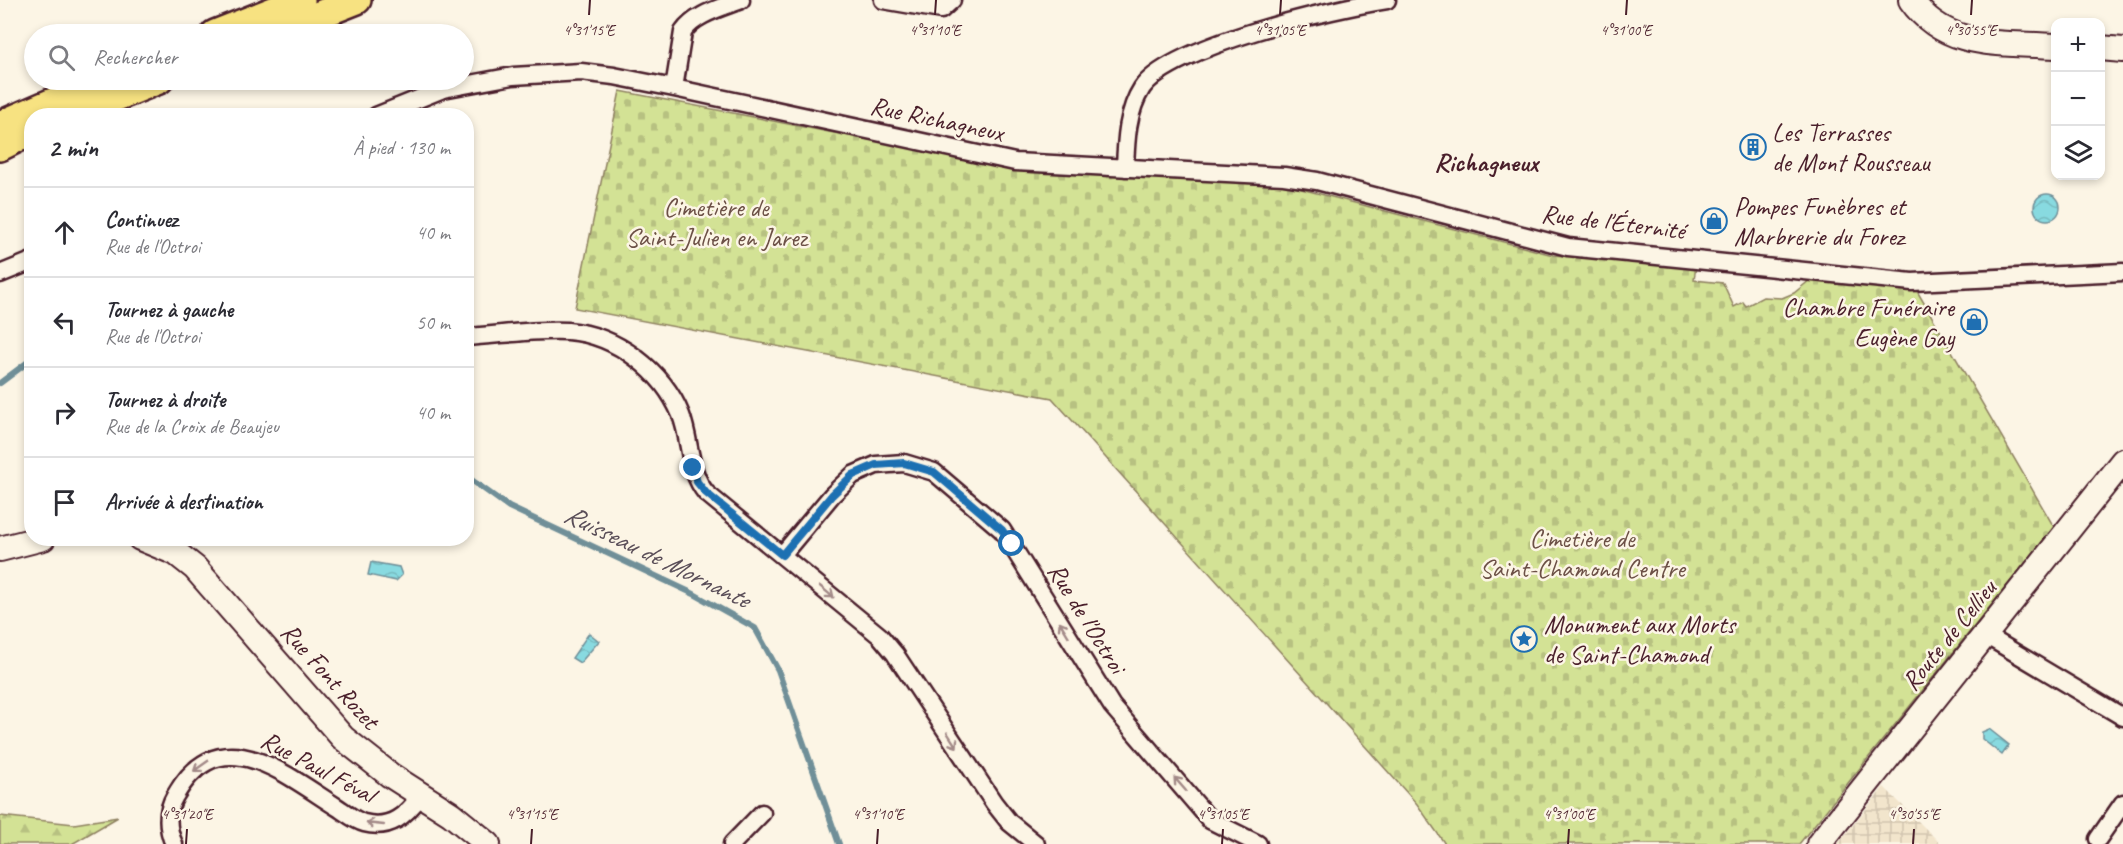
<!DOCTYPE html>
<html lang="fr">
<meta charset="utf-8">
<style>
:root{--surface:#fff;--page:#f2f2f3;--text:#2b2b33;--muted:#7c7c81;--line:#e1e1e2}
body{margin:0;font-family:Caveat,sans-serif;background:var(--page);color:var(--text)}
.controls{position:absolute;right:18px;top:18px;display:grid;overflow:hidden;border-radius:12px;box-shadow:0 3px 9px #0003}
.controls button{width:54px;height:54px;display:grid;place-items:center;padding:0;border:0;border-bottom:2px solid var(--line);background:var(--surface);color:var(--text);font:30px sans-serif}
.stop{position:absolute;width:18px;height:18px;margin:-14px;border:4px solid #1f6fb2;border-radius:50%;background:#fff}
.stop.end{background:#1f6fb2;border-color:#fff;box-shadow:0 2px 6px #0008}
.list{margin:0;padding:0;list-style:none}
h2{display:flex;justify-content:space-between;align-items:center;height:78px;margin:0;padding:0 24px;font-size:26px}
h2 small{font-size:20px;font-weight:400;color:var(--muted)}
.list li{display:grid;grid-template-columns:39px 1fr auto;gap:18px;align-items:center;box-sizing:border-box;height:90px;padding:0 24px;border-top:2px solid var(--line)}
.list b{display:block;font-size:22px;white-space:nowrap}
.list p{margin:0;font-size:20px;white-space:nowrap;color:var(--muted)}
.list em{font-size:20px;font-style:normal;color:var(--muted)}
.icon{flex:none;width:33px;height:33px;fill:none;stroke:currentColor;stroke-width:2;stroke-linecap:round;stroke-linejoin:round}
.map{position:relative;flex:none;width:2123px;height:844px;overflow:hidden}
.search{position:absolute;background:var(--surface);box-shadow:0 3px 9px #0003;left:24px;top:24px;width:450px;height:66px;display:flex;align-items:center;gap:15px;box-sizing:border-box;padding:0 21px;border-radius:33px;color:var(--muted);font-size:22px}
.panel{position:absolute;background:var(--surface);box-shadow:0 3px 9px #0003;left:24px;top:108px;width:450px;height:438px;border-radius:24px}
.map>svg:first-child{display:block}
</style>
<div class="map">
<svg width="2123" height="844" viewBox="0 0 2123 844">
<defs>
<pattern id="industrial-grid" width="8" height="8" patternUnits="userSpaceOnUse" patternTransform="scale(1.5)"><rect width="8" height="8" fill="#f2e5cc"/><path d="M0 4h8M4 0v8" fill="none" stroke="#d1c4af"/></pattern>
<pattern id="forest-firs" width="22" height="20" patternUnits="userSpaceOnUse" patternTransform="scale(1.5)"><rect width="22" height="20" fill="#d3e295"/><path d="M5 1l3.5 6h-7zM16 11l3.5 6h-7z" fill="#b7c181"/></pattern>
<pattern id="cemetery-stones" width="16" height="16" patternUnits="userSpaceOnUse" patternTransform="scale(1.5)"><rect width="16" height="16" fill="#d3e295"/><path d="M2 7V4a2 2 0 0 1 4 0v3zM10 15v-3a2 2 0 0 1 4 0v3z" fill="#b7c181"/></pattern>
<pattern id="water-waves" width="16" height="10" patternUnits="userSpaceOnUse" patternTransform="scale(1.5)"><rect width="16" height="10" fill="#88dae0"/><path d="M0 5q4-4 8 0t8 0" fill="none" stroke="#77bbc0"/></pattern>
</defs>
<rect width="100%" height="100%" fill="#fcf5e5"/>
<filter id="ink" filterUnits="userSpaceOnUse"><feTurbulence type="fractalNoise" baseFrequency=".0167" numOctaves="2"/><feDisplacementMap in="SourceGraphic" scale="12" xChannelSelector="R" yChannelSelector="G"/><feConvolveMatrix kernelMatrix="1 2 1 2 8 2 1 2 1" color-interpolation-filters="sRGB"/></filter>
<g filter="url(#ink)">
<path fill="url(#industrial-grid)" d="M 1884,787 L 1941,844 L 1838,844 Z"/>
<path fill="url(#forest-firs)" stroke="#8e8060" stroke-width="1.5" d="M 0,816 L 74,824 L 118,817 L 72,844 L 0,844 Z"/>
<path fill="url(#cemetery-stones)" stroke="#8e8060" stroke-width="1.5" d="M 620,91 L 1028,171 L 1263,179 L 1553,255 L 1696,266 L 1694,280 L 1723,283 L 1734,307 L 1743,302 L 1746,306 L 1763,297 L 1782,298 L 1794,293 L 1810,280 L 1917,291 L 2054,527 L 1799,844 L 1445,844 L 1417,804 L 1052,398 L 575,308 Z"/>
<path fill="url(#water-waves)" stroke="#6f8f98" stroke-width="1.5" d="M2034 207a13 13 0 1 1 26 0a13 13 0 1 1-26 0Z
M 371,562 L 399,567 L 402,575 L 396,581 L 368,575 Z
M 589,633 L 599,641 L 580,663 L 572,658 Z
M 1989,729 L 2009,745 L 2002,755 L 1982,739 L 1982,732 Z"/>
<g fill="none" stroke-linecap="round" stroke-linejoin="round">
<path stroke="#6f8f98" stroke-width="6" d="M 0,383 L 32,359
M 466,476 L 509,507 L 694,594 L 755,628 L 778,670 L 839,844"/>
<g stroke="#4a1f2b" stroke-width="21">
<path id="street" d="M 883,0 L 941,10 L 952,0
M 674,88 L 683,32 C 695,14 721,8 741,0
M 376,116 L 443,89 L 513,76 L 581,72 L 614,76 L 674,88 L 1015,162 L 1284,176 L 1317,181 L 1568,247 L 1912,282 L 2123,272
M 1125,168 C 1126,141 1127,111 1142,88 C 1170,46 1335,8 1387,0
M 0,274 L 32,261
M 466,337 C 500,335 535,329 568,331 C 617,335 663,371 681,415 C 691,441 688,471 706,493 L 880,636 L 895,654 L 994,803 L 1009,822 L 1036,844
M 782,555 L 832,495 L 853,475 L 876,465 L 904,463 L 934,472 L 1002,530 L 1112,706 L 1210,820 L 1258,844
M 1987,636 L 2123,717
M 2098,839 L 2123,803
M 174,844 C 167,829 166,811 175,796 C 219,717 284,774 337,807 C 345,812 355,821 364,823 C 391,830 406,815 421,795
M 732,844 L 762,813"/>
</g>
<g stroke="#4a1f2b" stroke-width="28">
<path id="secondary" d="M 1911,0 C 1946,50 2001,42 2056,46
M 2100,48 L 2123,50
M 140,538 L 176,553 L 195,568 L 343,738 L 390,775 L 451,814 L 488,844
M 0,549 L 43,538
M 1819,844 L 2123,461"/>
</g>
<g stroke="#4a1f2b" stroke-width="32">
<path id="primary" d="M 215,34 L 301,0
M 271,34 L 357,0
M 69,116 L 159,80
M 0,125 L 104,80
M 0,147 L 32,131"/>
</g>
<use href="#street" stroke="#fcf5e5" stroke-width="16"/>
<use href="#secondary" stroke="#fcf5e5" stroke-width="24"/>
<use href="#primary" stroke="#f7e281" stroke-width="27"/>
</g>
<defs><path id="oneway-shaft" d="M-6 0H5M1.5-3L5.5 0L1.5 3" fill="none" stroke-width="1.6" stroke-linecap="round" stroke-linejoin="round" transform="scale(1.5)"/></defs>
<g stroke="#a38a88">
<use href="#oneway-shaft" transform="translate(827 592) rotate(40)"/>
<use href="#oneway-shaft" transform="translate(1064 629) rotate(-121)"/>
<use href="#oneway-shaft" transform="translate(952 740) rotate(57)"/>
<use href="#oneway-shaft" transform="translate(201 766) rotate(145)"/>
<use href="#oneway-shaft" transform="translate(1180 784) rotate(-131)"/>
<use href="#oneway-shaft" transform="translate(375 824) rotate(-174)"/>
</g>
</g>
<g fill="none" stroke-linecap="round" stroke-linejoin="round" filter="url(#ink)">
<path stroke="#1f6fb2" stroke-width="8" d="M 693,468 L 697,482 L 706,493 L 782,555 L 832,495 L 853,475 L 876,465 L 904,463 L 934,472 L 1002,530 L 1012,544"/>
</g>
<path fill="none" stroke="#4a1f2b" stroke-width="2" d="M 589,15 L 590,0M 935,15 L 936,0M 1280,15 L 1281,0M 1626,15 L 1627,0M 1971,15 L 1972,0M 186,844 L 187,829M 531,844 L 532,829M 877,844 L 878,829M 1222,844 L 1223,829M 1568,844 L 1569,829M 1913,844 L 1914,829"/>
<defs>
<g id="building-ring" transform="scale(1.35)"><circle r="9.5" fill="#fcf5e5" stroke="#1f6fb2" stroke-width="1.5"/><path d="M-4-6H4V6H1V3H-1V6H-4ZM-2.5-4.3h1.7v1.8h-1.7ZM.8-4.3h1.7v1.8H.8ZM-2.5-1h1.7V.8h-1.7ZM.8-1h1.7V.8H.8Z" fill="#1f6fb2"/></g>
<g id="shop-ring" transform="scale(1.35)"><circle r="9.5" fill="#fcf5e5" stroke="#1f6fb2" stroke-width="1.5"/><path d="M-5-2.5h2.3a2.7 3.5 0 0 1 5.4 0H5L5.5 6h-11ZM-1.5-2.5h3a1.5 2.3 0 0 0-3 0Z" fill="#1f6fb2"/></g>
<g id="sight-ring" transform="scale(1.35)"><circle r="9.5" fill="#fcf5e5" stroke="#1f6fb2" stroke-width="1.5"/><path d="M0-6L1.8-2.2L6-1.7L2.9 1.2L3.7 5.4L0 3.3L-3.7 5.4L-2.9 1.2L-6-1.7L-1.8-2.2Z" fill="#1f6fb2"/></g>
</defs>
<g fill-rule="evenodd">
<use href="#building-ring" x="1753" y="147"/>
<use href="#shop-ring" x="1714" y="221"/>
<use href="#shop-ring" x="1974" y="322"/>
<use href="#sight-ring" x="1524" y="639"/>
</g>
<g text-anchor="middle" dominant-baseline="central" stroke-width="5" stroke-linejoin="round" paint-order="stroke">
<g font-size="26" fill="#4a1f2b" stroke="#fcf5e5">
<text transform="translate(937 119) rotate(12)">Rue Richagneux</text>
<text transform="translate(1613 222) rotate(7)">Rue de l'Éternité</text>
<text transform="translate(1087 618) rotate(58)">Rue de l'Octroi</text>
<text transform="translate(1949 635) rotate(-51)">Route de Cellieu</text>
<text transform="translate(330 676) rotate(48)">Rue Font Rozet</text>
<text transform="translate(318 767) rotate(28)">Rue Paul Féval</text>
</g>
<g font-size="26" fill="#4a1f2b" stroke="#fcf5e5" text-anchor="start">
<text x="1772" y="132">Les Terrasses<tspan x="1772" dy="30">de Mont Rousseau</tspan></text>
<text x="1734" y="206">Pompes Funèbres et<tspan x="1734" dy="30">Marbrerie du Forez</tspan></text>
<text x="1954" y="307" text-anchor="end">Chambre Funéraire<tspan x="1954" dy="30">Eugène Gay</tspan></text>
<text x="1544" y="624">Monument aux Morts<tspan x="1544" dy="30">de Saint-Chamond</tspan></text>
</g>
<g font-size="26" fill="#6c5046" stroke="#fcf5e5">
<text x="716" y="207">Cimetière de<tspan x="716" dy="30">Saint-Julien en Jarez</tspan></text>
<text x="1582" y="538">Cimetière de<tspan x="1582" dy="30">Saint-Chamond Centre</tspan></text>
</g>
<g font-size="27" font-weight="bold" fill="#4a1f2b" stroke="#fcf5e5">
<text x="1486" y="162">Richagneux</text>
</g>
<g font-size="27" font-style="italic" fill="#5a4e58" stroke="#fcf5e5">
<text transform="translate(657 556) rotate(26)">Ruisseau de Mornante</text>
</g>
</g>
<g font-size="15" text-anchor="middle" fill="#4a1f2b" stroke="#fcf5e5" stroke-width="5" stroke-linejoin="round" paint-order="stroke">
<text x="589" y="35">4°31'15"E</text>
<text x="935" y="35">4°31'10"E</text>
<text x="1280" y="35">4°31'05"E</text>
<text x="1626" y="35">4°31'00"E</text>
<text x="1971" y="35">4°30'55"E</text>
<text x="187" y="819">4°31'20"E</text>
<text x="532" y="819">4°31'15"E</text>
<text x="878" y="819">4°31'10"E</text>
<text x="1223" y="819">4°31'05"E</text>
<text x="1569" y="819">4°31'00"E</text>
<text x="1914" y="819">4°30'55"E</text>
</g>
</svg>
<div class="controls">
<button>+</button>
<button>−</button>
<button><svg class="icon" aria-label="layers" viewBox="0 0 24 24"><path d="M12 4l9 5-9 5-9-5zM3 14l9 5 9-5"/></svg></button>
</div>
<div class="stop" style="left:1012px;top:544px"></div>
<div class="stop end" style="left:693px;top:468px"></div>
<div class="search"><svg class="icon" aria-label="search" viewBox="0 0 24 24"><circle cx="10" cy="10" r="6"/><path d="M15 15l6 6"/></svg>Rechercher</div>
<section class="panel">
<h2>2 min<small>À pied · 130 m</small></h2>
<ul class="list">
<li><svg class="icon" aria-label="ahead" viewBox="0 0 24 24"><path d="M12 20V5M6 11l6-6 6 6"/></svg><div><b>Continuez</b><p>Rue de l'Octroi</p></div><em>40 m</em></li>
<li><svg class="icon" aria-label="left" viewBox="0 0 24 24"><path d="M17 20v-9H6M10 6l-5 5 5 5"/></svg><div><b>Tournez à gauche</b><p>Rue de l'Octroi</p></div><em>50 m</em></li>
<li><svg class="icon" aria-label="right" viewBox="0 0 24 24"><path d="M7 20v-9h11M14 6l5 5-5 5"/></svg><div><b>Tournez à droite</b><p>Rue de la Croix de Beaujeu</p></div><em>40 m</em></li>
<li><svg class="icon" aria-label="arrive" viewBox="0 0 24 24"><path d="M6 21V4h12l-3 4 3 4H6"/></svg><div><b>Arrivée à destination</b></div></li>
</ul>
</section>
</div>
